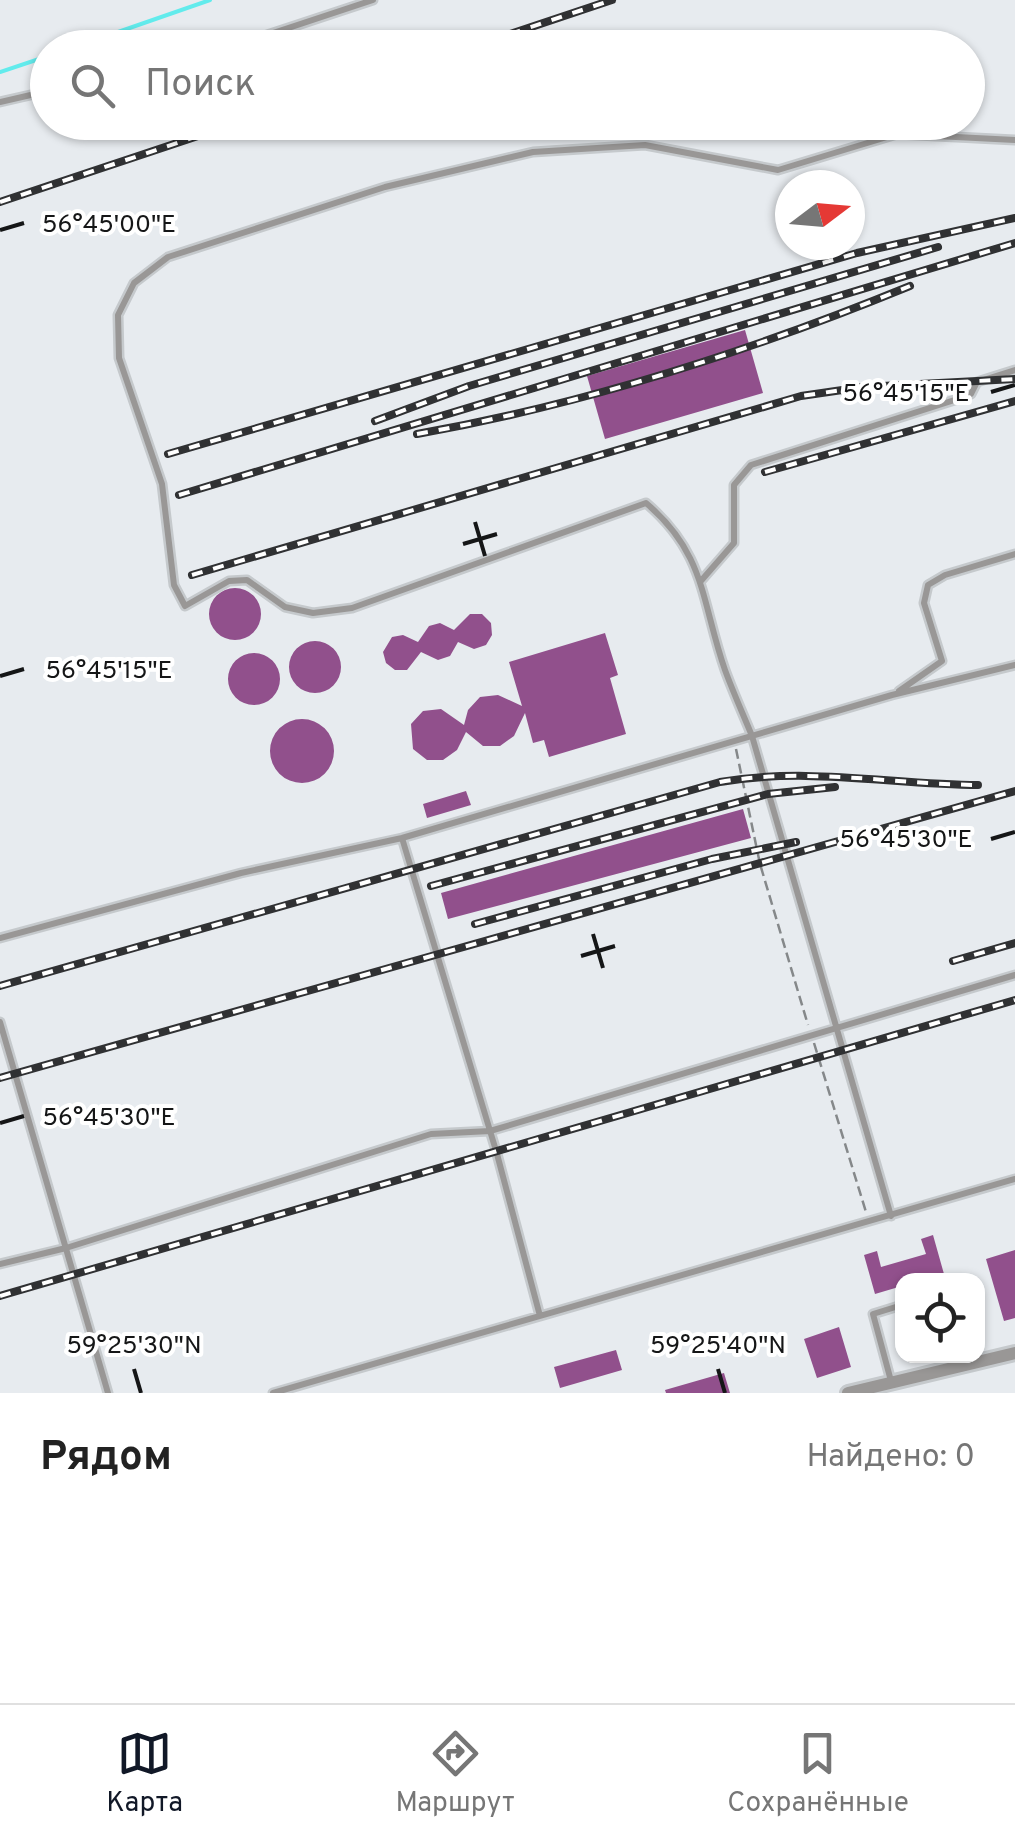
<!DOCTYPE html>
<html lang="ru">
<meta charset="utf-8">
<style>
:root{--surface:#fff;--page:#f2f2f2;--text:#222;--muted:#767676;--line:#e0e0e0;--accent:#111827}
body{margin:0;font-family:Overpass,sans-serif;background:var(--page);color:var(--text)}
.controls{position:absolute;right:30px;bottom:30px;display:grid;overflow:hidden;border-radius:20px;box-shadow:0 2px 8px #0004}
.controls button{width:90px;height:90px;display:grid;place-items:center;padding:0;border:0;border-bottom:2px solid var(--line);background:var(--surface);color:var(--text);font:50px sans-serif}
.compass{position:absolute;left:775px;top:170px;width:90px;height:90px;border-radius:50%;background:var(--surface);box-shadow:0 2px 8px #0004;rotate:74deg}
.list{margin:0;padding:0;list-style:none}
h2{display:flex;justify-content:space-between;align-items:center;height:130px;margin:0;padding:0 40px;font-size:42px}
h2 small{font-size:32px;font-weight:400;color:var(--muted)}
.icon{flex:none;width:55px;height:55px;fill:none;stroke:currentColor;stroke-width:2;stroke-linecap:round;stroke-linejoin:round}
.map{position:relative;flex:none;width:1015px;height:1393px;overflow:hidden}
.search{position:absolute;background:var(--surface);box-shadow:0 2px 8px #0004;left:30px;right:30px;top:30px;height:110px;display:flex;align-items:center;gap:25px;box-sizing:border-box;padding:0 35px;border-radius:55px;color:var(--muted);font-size:38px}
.sheet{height:310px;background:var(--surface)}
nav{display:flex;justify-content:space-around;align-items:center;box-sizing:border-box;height:140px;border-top:2px solid var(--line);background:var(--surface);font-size:28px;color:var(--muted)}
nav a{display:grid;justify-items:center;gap:5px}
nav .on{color:var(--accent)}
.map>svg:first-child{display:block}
</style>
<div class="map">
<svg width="1015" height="1393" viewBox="0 0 1015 1393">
<rect width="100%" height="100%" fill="#e7ebef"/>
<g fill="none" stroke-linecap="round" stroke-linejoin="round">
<path stroke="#62ebec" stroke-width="4" d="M 72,48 L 210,0
M 0,72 L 48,56"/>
</g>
<path fill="#91508c" d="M 745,330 L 763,393 L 605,439 L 587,376 Z
M209 614a26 26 0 1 1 52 0a26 26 0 1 1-52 0Z
M 470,614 L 482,614 L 491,623 L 492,635 L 486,645 L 474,649 L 458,642 L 450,656 L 438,660 L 421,652 L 407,670 L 395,670 L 386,663 L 383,652 L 392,637 L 403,635 L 418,642 L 429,626 L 440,623 L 454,630 Z
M 605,633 L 618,675 L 610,678 L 626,734 L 549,757 L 544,740 L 533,743 L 525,713 L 514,736 L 500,746 L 483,746 L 466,732 L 457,750 L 443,760 L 427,760 L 413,749 L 411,724 L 423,711 L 441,709 L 464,725 L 468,710 L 480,697 L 498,695 L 522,706 L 509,662 Z
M289 667a26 26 0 1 1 52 0a26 26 0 1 1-52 0Z
M228 679a26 26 0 1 1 52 0a26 26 0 1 1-52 0Z
M270 751a32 32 0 1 1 64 0a32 32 0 1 1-64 0Z
M 466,791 L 471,805 L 427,818 L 423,804 Z
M 743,809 L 751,838 L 448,919 L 441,893 Z
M 933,1235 L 944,1274 L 902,1280 L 902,1286 L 875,1294 L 864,1255 L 877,1251 L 881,1267 L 926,1254 L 921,1239 Z
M 1015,1250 L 1015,1318 L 1004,1321 L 986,1259 Z
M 839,1327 L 851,1367 L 817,1378 L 804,1339 Z
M 616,1350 L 622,1370 L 560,1388 L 554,1367 Z
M 724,1373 L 730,1393 L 666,1393 L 665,1390 Z"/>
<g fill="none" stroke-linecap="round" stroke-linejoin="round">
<g stroke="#c5c9cc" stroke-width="11">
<path id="service" d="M 228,48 L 373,0
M 0,102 L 48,91
M 700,582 L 734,543 L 734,485 L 751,465 L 964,397 L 971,394 L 977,382 L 1015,370
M 899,691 L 942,661 L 924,603 L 928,585 L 945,575 L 1015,554
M 402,838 L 497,1154 L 540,1316
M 0,938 L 241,873 L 402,838 L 892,695 L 1015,665
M 0,1022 L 108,1393
M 891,1216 L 752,736 C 743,714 733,692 725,670 C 701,601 706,554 646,503 L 352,608 L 313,613 L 285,607 L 247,580 L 229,581 L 185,606 L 174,585 L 162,484 L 119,358 L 118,315 L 134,283 L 168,257 L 385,187 L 533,152 L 645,145 L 778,170 L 897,134 L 1015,140
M 0,1264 L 66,1248 L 431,1134 L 490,1131 L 1015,975
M 891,1381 L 873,1314 L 902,1305
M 273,1393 L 1015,1179"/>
</g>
<g stroke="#c5c9cc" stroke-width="18">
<path id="minor" d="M 848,1393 L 1015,1353"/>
</g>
<path stroke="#85888a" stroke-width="2.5" stroke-dasharray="10 5" stroke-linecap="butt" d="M 736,749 L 760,864 L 808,1025
M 814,1043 L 866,1212"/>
<use href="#service" stroke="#999796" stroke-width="6"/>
<use href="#minor" stroke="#999796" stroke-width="12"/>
<g stroke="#303133" stroke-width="8">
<path id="rail" d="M 468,48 L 612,0
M 0,202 L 240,122
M 375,421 L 469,386 L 938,247
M 417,434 C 586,404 751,351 910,286
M 168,454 L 857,253 L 1015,218
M 765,472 L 1015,401
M 179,495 L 1015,243
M 192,575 L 801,396 L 863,387 L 1015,379
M 431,886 L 768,794 L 835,787
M 475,924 L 712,859 L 796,842
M 953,961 L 1015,943
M 0,986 L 720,782 C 807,767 890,784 978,785
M 0,1078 L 1015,791
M 0,1296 L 1015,1000"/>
</g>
<use href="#rail" stroke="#fff" stroke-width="4" stroke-dasharray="11" stroke-linecap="butt"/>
</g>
<path fill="none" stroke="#151617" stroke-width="4" d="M 0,230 L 24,223M 991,392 L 1015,385M 475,522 L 485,556M 463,544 L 497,534M 0,676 L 24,669M 991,839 L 1015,832M 593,934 L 603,968M 581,956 L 615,946M 0,1123 L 24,1116M 134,1369 L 141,1393M 718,1369 L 725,1393"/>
<g font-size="25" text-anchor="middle" fill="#151617" stroke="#fff" stroke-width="8" stroke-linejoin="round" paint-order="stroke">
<text x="109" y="232">56°45'00"E</text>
<text x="906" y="401">56°45'15"E</text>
<text x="109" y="678">56°45'15"E</text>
<text x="906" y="847">56°45'30"E</text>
<text x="109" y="1125">56°45'30"E</text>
<text x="134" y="1353">59°25'30"N</text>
<text x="718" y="1353">59°25'40"N</text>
</g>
</svg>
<div class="controls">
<button><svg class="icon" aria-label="locate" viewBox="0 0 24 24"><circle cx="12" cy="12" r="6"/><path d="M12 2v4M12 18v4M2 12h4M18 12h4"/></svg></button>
</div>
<svg class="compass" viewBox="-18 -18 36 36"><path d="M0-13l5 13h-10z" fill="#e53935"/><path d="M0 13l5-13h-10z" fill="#767676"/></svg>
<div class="search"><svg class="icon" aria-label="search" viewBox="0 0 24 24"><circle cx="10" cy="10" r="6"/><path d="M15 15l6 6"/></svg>Поиск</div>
</div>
<section class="sheet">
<h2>Рядом<small>Найдено: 0</small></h2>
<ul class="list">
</ul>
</section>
<nav>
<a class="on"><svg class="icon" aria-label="map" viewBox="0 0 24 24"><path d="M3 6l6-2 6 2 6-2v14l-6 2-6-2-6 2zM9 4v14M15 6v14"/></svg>Карта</a>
<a><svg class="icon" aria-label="directions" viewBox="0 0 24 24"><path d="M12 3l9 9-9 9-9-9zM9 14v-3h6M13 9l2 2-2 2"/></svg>Маршрут</a>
<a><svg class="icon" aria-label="saved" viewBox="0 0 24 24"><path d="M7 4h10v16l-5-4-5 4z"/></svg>Сохранённые</a>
</nav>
